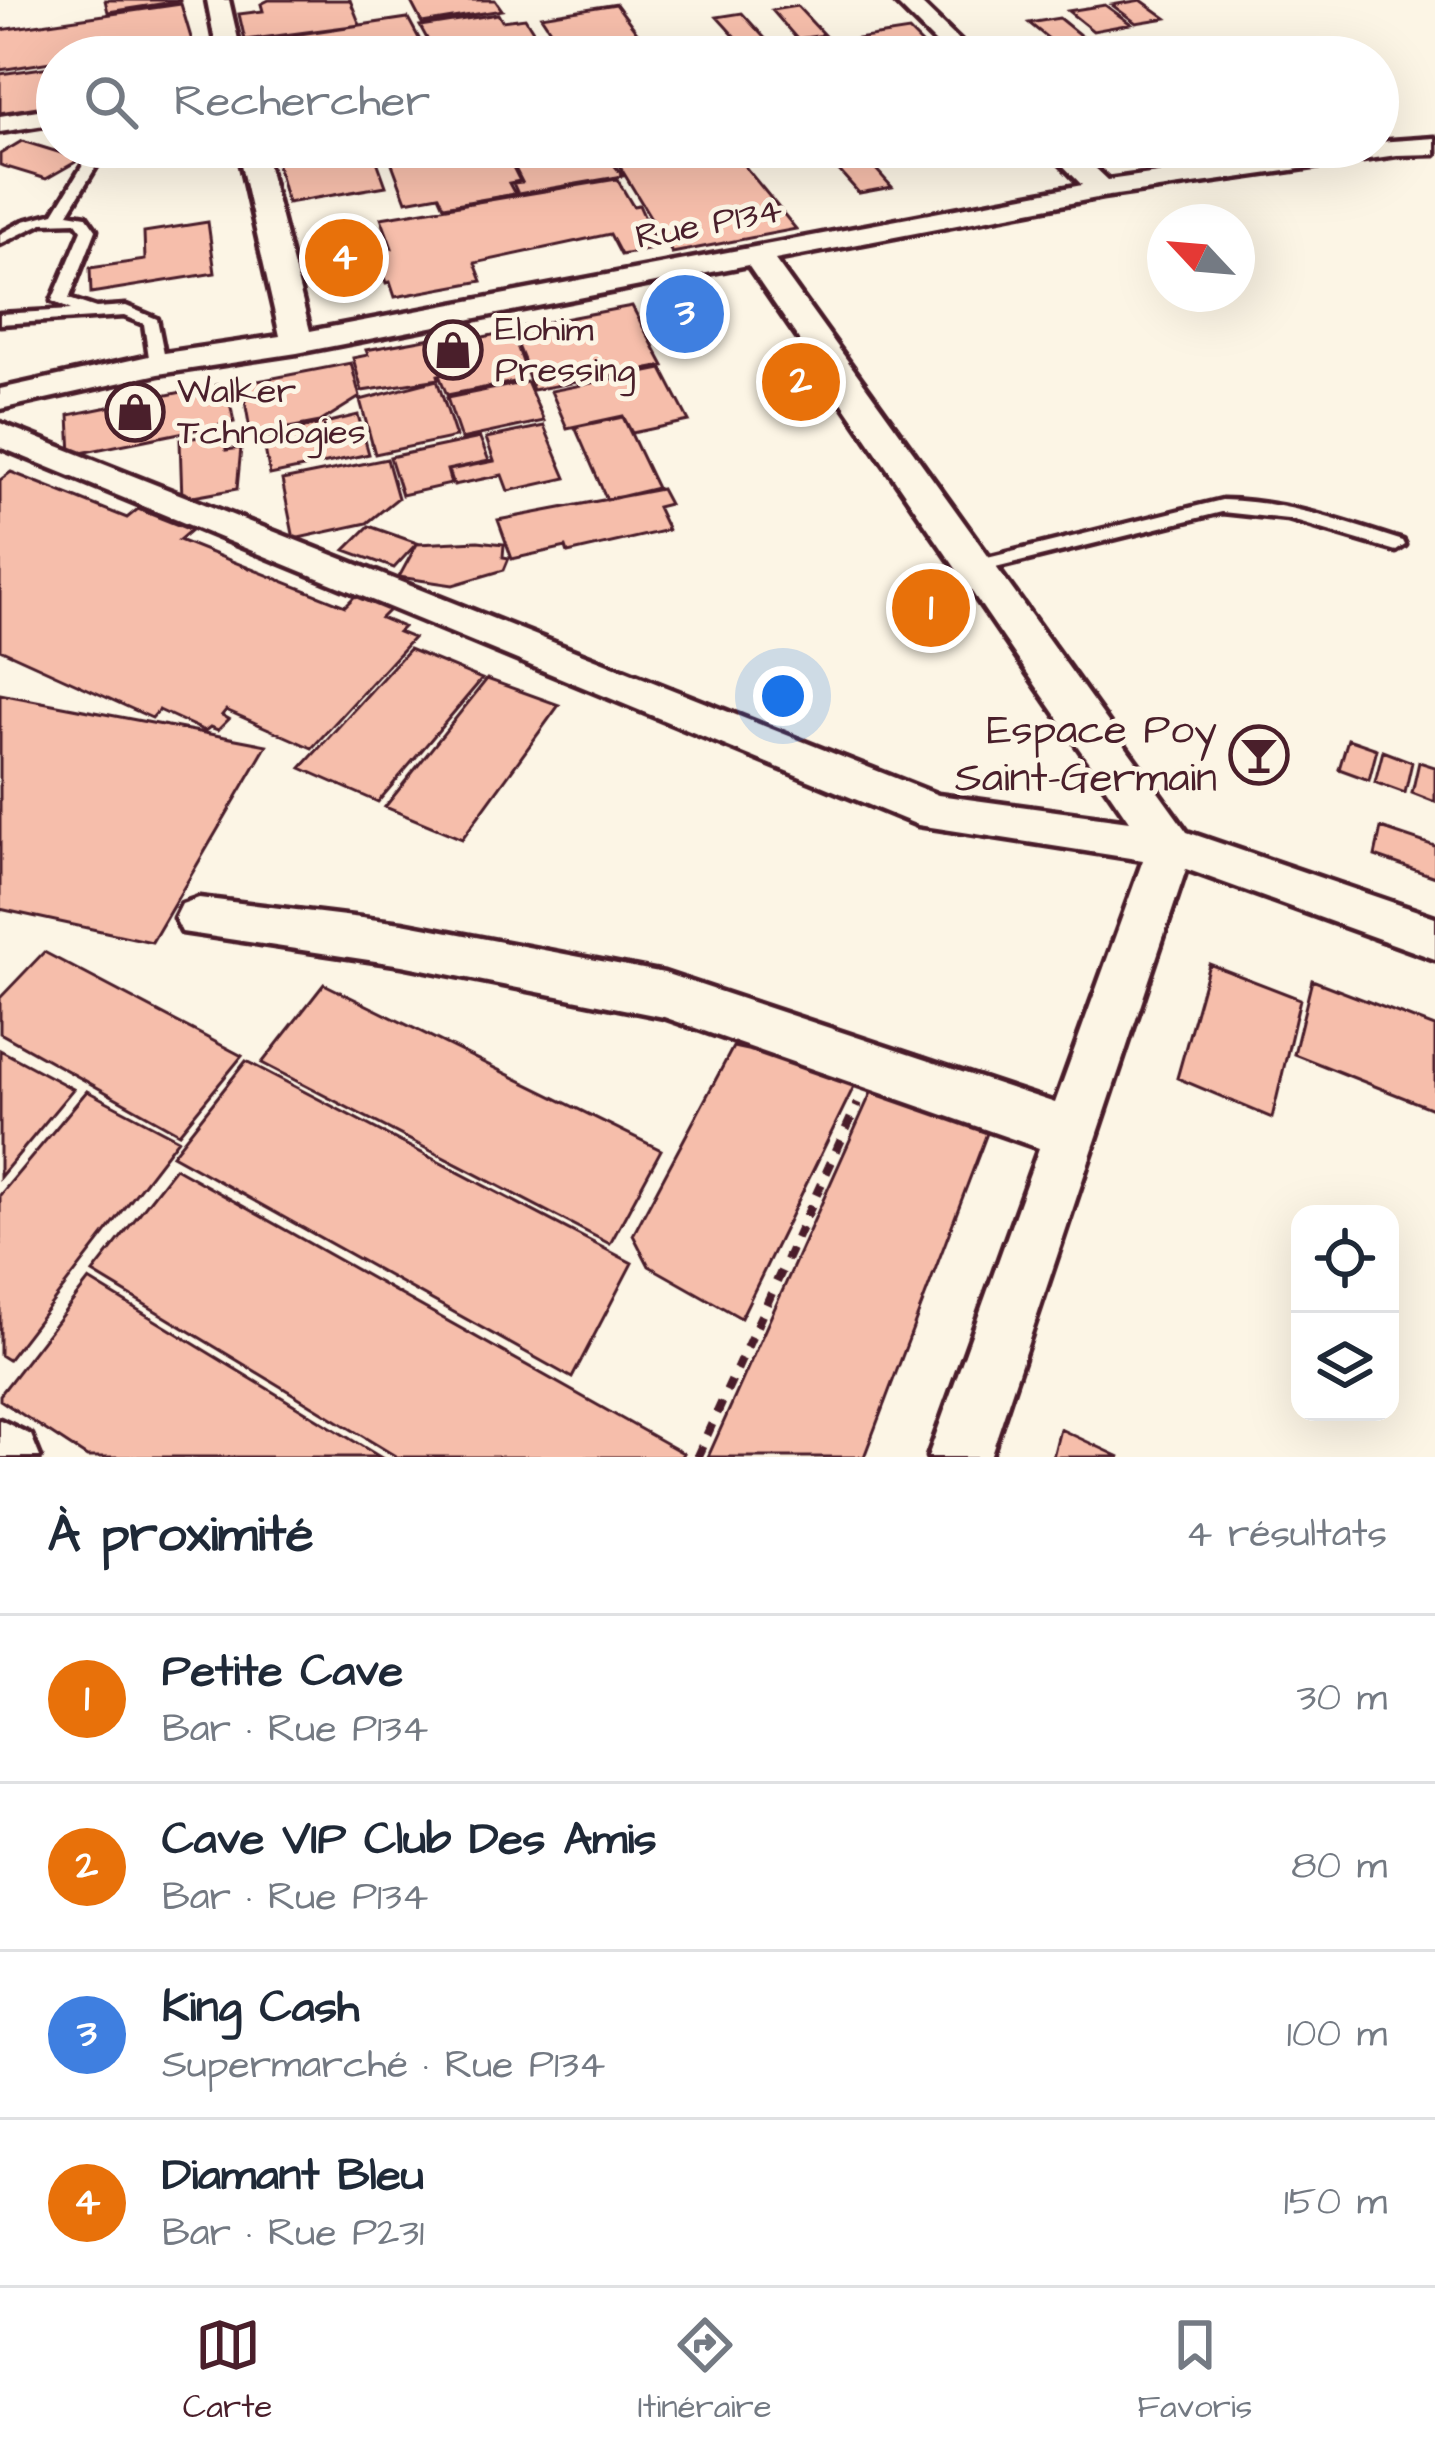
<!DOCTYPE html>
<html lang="fr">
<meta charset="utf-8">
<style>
:root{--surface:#fff;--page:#f2f2f3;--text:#1f2937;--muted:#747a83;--line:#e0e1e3;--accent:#4a1f2b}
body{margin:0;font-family:"Architects Daughter",sans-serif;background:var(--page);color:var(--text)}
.controls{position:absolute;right:36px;bottom:36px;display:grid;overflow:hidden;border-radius:24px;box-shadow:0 12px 48px #0002}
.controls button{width:108px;height:108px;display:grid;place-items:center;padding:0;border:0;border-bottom:3px solid var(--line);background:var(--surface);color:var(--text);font:60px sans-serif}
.compass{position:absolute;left:1147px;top:204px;width:108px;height:108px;border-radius:50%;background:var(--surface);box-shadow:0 12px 48px #0002;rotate:296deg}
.you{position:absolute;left:783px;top:696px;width:42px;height:42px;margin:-30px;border:9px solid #fff;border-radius:50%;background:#1a73e8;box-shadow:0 0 0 18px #1a73e833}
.badge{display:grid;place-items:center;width:78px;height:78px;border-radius:50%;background:var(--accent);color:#fff;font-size:39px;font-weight:700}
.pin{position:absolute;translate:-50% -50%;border:6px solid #fff;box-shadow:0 3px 12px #0006}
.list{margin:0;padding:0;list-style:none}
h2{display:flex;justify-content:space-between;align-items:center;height:156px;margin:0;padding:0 48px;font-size:51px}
h2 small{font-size:39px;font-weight:400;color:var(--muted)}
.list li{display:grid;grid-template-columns:78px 1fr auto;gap:36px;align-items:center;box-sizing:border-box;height:168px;padding:0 48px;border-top:3px solid var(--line)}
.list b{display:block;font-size:45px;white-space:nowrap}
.list p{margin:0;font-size:39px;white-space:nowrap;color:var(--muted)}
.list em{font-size:39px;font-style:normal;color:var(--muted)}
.icon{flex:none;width:66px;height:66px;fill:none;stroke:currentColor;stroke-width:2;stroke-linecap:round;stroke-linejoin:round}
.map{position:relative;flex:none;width:1435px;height:1457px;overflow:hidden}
.search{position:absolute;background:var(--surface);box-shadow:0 12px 48px #0002;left:36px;right:36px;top:36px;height:132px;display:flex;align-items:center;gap:30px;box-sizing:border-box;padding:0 42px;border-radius:66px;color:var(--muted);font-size:45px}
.sheet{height:828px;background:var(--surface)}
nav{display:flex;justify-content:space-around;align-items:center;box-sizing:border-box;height:168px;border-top:3px solid var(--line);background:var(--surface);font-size:33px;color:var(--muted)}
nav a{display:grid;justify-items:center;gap:6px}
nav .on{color:var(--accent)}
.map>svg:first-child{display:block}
</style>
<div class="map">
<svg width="1435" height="1457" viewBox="0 0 1435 1457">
<rect width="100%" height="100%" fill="#fcf5e5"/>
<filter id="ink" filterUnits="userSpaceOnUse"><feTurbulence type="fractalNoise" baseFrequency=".00833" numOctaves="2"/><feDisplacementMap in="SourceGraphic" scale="24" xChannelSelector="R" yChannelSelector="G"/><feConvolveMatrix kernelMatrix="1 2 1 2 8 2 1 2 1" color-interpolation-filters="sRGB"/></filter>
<g filter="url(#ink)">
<path fill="#f6beab" stroke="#4a1f2b" stroke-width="3" d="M 105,0 L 180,0 L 180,1 L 108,12 Z
M 269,0 L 350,0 L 360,25 L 245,40 L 239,14 L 263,11 L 261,4 Z
M 410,0 L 495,0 L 502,10 L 422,23 Z
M 1141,0 L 1166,18 L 1136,23 L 1112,5 Z
M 181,4 L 192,41 L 57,57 L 57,61 L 0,70 L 0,30 Z
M 616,4 L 648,47 L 568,57 L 541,16 Z
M 1105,5 L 1131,24 L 1093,31 L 1068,11 Z
M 797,6 L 824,35 L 797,39 L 772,10 Z
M 742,13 L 771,45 L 746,49 L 717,17 Z
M 498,14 L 502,21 L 525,18 L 542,45 L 437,57 L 420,26 Z
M 408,18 L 429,57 L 251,57 L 246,42 Z
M 1059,18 L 1096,48 L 1066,53 L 1029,23 Z
M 909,31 L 935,57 L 806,57 L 798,48 Z
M 196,47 L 198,57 L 124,57 Z
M 57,66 L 57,114 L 0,123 L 0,74 Z
M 22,141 L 81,159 L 46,179 L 0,165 L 0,154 Z
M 171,147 L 205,147 L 208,156 L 175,162 Z
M 372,147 L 386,186 L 287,203 L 276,161 Z
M 475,147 L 503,147 L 520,181 L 509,183 L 515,194 L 444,206 L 439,195 L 406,201 L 391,161 Z
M 504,147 L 600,147 L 623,176 L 518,194 L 513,183 L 522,182 Z
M 608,147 L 729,147 L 796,229 L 672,253 Z
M 856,147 L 892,187 L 859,193 L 819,148 Z
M 617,179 L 633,206 L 639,205 L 658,248 L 621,255 L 610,234 L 475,263 L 482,281 L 395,297 L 390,282 L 386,283 L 375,251 L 392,248 L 381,218 Z
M 208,222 L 215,273 L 91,293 L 90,268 L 145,260 L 144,232 Z
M 357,244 L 363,262 L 335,266 L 330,248 Z
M 632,306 L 664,366 L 533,390 L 511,329 Z
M 512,331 L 528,370 L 517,372 L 520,381 L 447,395 L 439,375 L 477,362 L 468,340 Z
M 464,332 L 475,362 L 453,366 L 455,371 L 438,375 L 439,379 L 362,391 L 353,358 L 368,355 L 366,350 Z
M 351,363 L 360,397 L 320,422 L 251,435 L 242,384 Z
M 662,369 L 689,421 L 632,433 L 623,416 L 567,428 L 551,391 Z
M 437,380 L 456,437 L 375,454 L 360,400 Z
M 527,382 L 544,421 L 461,439 L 447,398 Z
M 226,383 L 234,422 L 71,455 L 69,415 Z
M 358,415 L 369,454 L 270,475 L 263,438 Z
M 623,417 L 657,488 L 607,500 L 575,427 Z
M 544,426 L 566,478 L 508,491 L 502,475 L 454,485 L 449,470 L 494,461 L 486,438 Z
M 225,433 L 226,450 L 241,448 L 237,489 L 182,499 L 180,440 Z
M 480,438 L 489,461 L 447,470 L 451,484 L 402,495 L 390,457 Z
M 387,459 L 398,498 L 367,523 L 294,539 L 282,480 Z
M 11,472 L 127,518 L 138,509 L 191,530 L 179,540 L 345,606 L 358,593 L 392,607 L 381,618 L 403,627 L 398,632 L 413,638 L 312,748 L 226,710 L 222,715 L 229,719 L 218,730 L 210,727 L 205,731 L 159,710 L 152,718 L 0,649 L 0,480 Z
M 661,489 L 669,504 L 657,507 L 668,530 L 568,553 L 566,547 L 512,559 L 498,520 Z
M 369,526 L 417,543 L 394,568 L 345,550 Z
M 478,541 L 504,544 L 503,557 L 509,558 L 504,570 L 453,585 L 399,577 L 417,544 Z
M 409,649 L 482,679 L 378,802 L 301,768 Z
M 487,679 L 559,705 L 462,839 L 385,807 Z
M 0,694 L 267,745 L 152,942 L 0,909 Z
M 1348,739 L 1377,749 L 1369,780 L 1339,769 Z
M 1383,751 L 1412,762 L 1405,793 L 1375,782 Z
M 1419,762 L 1435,767 L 1435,802 L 1412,793 Z
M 1381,828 L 1435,846 L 1435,877 L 1375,856 Z
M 44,952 L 242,1056 L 179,1133 L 0,1033 L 0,998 Z
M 1209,964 L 1300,999 L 1272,1118 L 1177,1078 Z
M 1312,980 L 1435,1027 L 1435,1110 L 1294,1054 Z
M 324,984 L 661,1150 L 610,1244 L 262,1063 Z
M 733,1047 L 860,1074 L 741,1318 L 649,1266 L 633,1235 Z
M 0,1050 L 73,1089 L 0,1177 Z
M 246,1061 L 632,1263 L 572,1378 L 172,1155 Z
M 875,1084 L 987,1133 L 864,1457 L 708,1457 Z
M 87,1091 L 178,1139 L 8,1360 L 0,1355 L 0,1195 Z
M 175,1168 L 683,1453 L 681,1457 L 397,1457 L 93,1273 Z
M 89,1280 L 380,1457 L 87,1457 L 0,1400 L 0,1395 Z
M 1060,1429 L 1120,1457 L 1053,1457 Z"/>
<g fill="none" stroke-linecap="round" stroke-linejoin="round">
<g stroke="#4a1f2b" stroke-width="9">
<path id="lane" d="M 88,157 L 100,160 L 68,213 L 86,216 L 96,230 L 69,299 L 96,308 L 126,306 L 157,319 L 166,364 L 164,367 L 152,367 L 150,364 L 144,324 L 124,316 L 0,324 L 0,314 L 71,310 L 52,301 L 82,230 L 76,222 L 43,223 L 0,244 L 0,234 L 24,221 L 54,213 Z
M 1222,500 C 1285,501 1343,522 1403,541 L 1405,545 L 1396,551 L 1288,519 L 1222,512 L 975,573 L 966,567 L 975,561 Z"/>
</g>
<g stroke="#4a1f2b" stroke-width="9">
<path id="street" d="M 207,0 L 229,0 L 242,57 L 218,57 Z
M 893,0 L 917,0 L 976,57 L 950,57 Z
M 57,107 L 57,123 L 0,132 L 0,116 Z
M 1435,138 L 1435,154 L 1397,155 L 1102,197 L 775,260 L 1187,832 L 1435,917 L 1435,959 L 1186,869 L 990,1457 L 928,1457 L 1039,1148 L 664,1017 L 402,965 L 182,932 L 175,918 L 182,904 L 199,898 L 402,923 L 664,973 L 1055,1103 L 1143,860 L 918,825 L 0,447 L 0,423 L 938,795 L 1129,821 L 748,265 L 297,353 L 158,374 L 0,409 L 0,389 L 158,354 L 280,336 L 237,147 L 263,147 L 310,331 L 1082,185 L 1045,147 L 1073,147 L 1108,180 L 1341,147 L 1378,147 L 1378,142 Z
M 0,1420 L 31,1435 L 40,1457 L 0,1457 Z"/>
</g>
<path stroke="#4a1f2b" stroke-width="9" stroke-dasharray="12 12" stroke-linecap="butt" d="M 697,1457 L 858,1103"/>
<use href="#lane" fill="#fcf5e5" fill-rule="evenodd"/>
<use href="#street" fill="#fcf5e5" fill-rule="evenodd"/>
</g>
</g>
<defs>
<g id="shop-ring" transform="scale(3)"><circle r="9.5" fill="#fcf5e5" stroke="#4a1f2b" stroke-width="1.5"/><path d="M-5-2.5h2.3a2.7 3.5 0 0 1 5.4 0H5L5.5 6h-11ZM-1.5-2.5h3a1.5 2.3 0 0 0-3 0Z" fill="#4a1f2b"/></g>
<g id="bar-ring" transform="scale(3)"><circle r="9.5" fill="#fcf5e5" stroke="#4a1f2b" stroke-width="1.5"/><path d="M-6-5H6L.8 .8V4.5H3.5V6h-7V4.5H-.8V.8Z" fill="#4a1f2b"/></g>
</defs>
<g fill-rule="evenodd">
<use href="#shop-ring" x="453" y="350"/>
<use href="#shop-ring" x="135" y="412"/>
<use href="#bar-ring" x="1259" y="755"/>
</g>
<g text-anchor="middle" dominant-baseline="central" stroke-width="10" stroke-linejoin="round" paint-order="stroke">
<g font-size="36" fill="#4a1f2b" stroke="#fcf5e5">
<text transform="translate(709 224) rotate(-11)">Rue P134</text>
</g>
<g font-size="36" fill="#4a1f2b" stroke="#fcf5e5" text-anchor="start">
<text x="495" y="329">Elohim<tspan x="495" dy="41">Pressing</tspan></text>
<text x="177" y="391">Walker<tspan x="177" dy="41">Tchnologies</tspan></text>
</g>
<g font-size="42" fill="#4a1f2b" stroke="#fcf5e5" text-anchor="end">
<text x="1217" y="731">Espace Poy<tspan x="1217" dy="48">Saint-Germain</tspan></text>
</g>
</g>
</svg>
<div class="controls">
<button><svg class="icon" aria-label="locate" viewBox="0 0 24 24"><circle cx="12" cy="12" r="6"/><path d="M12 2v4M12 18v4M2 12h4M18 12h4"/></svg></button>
<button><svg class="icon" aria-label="layers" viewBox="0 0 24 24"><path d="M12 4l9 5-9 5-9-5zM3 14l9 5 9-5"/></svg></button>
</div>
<svg class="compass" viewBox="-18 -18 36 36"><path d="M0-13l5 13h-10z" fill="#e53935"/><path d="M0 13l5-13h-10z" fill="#747a83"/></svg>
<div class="you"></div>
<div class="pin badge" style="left:931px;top:608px;background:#e8710a">1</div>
<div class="pin badge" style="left:801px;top:382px;background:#e8710a">2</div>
<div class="pin badge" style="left:685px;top:314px;background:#3f7fe0">3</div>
<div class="pin badge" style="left:344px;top:258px;background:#e8710a">4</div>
<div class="search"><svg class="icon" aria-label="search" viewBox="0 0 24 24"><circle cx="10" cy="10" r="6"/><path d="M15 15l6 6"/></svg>Rechercher</div>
</div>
<section class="sheet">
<h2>À proximité<small>4 résultats</small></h2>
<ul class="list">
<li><span class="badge" style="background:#e8710a">1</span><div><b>Petite Cave</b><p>Bar · Rue P134</p></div><em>30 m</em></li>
<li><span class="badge" style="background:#e8710a">2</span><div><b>Cave VIP Club Des Amis</b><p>Bar · Rue P134</p></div><em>80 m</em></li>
<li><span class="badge" style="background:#3f7fe0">3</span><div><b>King Cash</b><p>Supermarché · Rue P134</p></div><em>100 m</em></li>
<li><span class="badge" style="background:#e8710a">4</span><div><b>Diamant Bleu</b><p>Bar · Rue P231</p></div><em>150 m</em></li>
</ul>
</section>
<nav>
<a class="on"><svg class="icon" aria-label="map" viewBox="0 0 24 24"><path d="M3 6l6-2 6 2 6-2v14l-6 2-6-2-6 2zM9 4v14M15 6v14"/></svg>Carte</a>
<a><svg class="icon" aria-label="directions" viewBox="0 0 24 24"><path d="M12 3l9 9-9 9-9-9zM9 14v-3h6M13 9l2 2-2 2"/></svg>Itinéraire</a>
<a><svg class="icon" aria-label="saved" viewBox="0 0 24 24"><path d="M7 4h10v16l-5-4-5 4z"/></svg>Favoris</a>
</nav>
